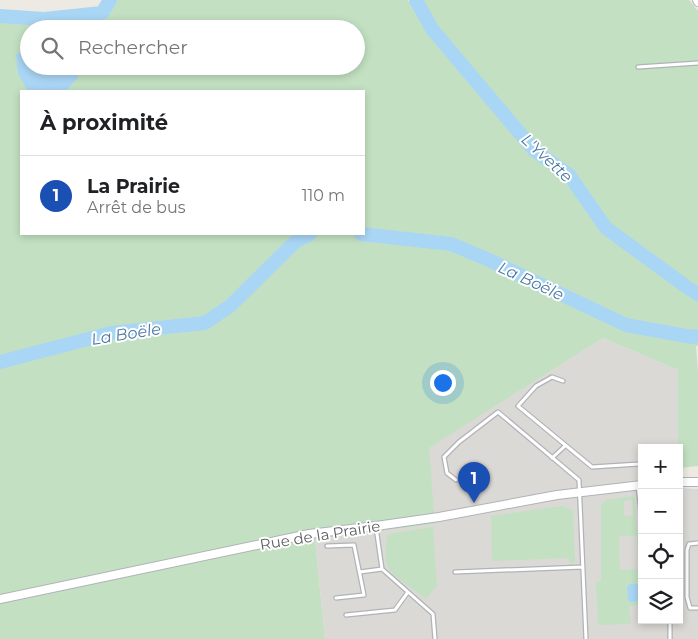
<!DOCTYPE html>
<html lang="fr">
<meta charset="utf-8">
<style>
:root{--surface:#fff;--page:#f6f6f6;--text:#202124;--muted:#757577;--line:#e0e0e0;--accent:#7c3aed}
body{margin:0;font-family:Montserrat,sans-serif;background:var(--page);color:var(--text)}
.controls{position:absolute;right:15px;bottom:15px;display:grid;overflow:hidden;border-radius:0px;box-shadow:0 2px 8px #0003}
.controls button{width:45px;height:45px;display:grid;place-items:center;padding:0;border:0;border-bottom:1px solid var(--line);background:var(--surface);color:var(--text);font:25px sans-serif}
.you{position:absolute;left:442px;top:382px;width:18px;height:18px;margin:-12px;border:4px solid #fff;border-radius:50%;background:#1a73e8;box-shadow:0 0 0 8px #1a73e833}
.badge{display:grid;place-items:center;width:32px;height:32px;border-radius:50%;background:var(--accent);color:#fff;font-size:16px;font-weight:700}
.pin{position:absolute;translate:-50% -41px;filter:drop-shadow(0 1px 2px #0008)}
.pin::after{content:'';position:absolute;top:26px;width:18px;height:15px;background:inherit;clip-path:polygon(0 0,100% 0,50% 100%)}
.list{margin:0;padding:0;list-style:none}
h2{display:flex;justify-content:space-between;align-items:center;height:65px;margin:0;padding:0 20px;font-size:21px}
h2 small{font-size:16px;font-weight:400;color:var(--muted)}
.list li{display:grid;grid-template-columns:32px 1fr auto;gap:15px;align-items:center;box-sizing:border-box;height:80px;padding:0 20px;border-top:1px solid var(--line)}
.list b{display:block;font-size:19px;white-space:nowrap}
.list p{margin:0;font-size:16px;white-space:nowrap;color:var(--muted)}
.list em{font-size:16px;font-style:normal;color:var(--muted)}
.icon{flex:none;width:28px;height:28px;fill:none;stroke:currentColor;stroke-width:2;stroke-linecap:round;stroke-linejoin:round}
.map{position:relative;flex:none;width:698px;height:639px;overflow:hidden}
.search{position:absolute;background:var(--surface);box-shadow:0 2px 8px #0003;left:20px;top:20px;width:345px;height:55px;display:flex;align-items:center;gap:12px;box-sizing:border-box;padding:0 18px;border-radius:28px;color:var(--muted);font-size:19px}
.panel{position:absolute;background:var(--surface);box-shadow:0 2px 8px #0003;left:20px;top:90px;width:345px;height:145px;border-radius:0px}
.map>svg:first-child{display:block}
</style>
<div class="map">
<svg width="698" height="639" viewBox="0 0 698 639">
<rect width="100%" height="100%" fill="#eceae3"/>
<path fill="#dbd9d5" d="M 603,338 L 678,370 L 678,448 L 642,448 L 642,620 L 679,620 L 679,488 L 698,489 L 698,639 L 325,639 L 315,540 L 435,524 L 428,448 Z"/>
<path fill="#c3e1c2" fill-rule="evenodd" d="M 117,0 L 408,0 L 409,2 L 414,0 L 689,0 L 698,11 L 698,346 L 696,346 L 698,372 L 698,466 L 679,468 L 679,448 L 678,448 L 678,370 L 603,338 L 429,448 L 435,524 L 315,540 L 325,639 L 0,639 L 0,23 L 102,19 ZM 29,29 L 356,29 L 356,66 L 29,66 ZM 21,91 L 364,91 L 364,234 L 21,234 Z
M 632,496 L 635,498 L 636,527 L 642,537 L 642,584 L 629,585 L 630,602 L 642,601 L 642,605 L 629,606 L 631,624 L 598,625 L 596,582 L 601,580 L 601,505 L 606,500 ZM 632,500 L 633,515 L 624,516 L 624,501 ZM 619,536 L 637,536 L 638,569 L 620,570 Z
M 562,506 L 573,510 L 575,562 L 570,564 L 569,558 L 492,561 L 491,516 Z
M 433,527 L 437,586 L 426,599 C 416,591 394,578 388,568 C 384,560 386,544 387,535 L 395,533 Z"/>
<path fill="#aad6f5" d="M 29,51 L 29,66 L 80,66 L 77,79 L 66,91 L 28,91 L 18,74 L 16,54 Z
M 629,584 L 642,584 L 642,601 L 630,602 L 628,600 L 627,587 Z"/>
<g fill="none" stroke-linecap="round" stroke-linejoin="round">
<path stroke="#aad6f5" stroke-width="14" d="M 416,0 L 432,29 L 534,150 L 569,175 L 606,228 L 688,288 L 698,294
M 0,16 L 44,19 L 102,13 L 110,0
M 361,234 L 451,244 L 489,260 L 626,325 L 692,337 L 698,336
M 0,362 L 111,333 L 205,323 L 230,306 L 295,242 L 310,234"/>
<g stroke="#b0b3b7" stroke-width="5.5">
<path id="service" d="M 638,67 L 698,63
M 563,381 L 552,377 L 536,386 L 518,406 L 592,467 L 639,464 L 642,462
M 552,458 L 565,446
M 456,480 L 447,473 L 444,457 L 459,442 L 498,412 L 579,480 L 586,639
M 638,486 L 642,520
M 376,527 L 382,569 L 433,614 L 435,639
M 698,543 L 689,544 L 687,550 L 687,597 L 690,608 L 698,608
M 327,546 L 354,545 L 364,595 L 336,598
M 360,572 L 382,569
M 455,572 L 583,567
M 346,615 L 395,610 L 408,592
M 670,639 L 670,620"/>
</g>
<g stroke="#b0b3b7" stroke-width="10">
<path id="tertiary" d="M 697,0 L 698,2
M 679,482 L 698,482
M 0,599 L 309,534 L 376,526 L 439,517 L 557,495 L 642,485"/>
</g>
<use href="#service" stroke="#fff" stroke-width="3"/>
<use href="#tertiary" stroke="#fff" stroke-width="8"/>
</g>
<g text-anchor="middle" dominant-baseline="central" stroke-width="4" stroke-linejoin="round" paint-order="stroke">
<g font-size="15" fill="#5b5e62" stroke="#fff">
<text transform="translate(320 535) rotate(-9)">Rue de la Prairie</text>
</g>
<g font-size="16" font-style="italic" fill="#4a78a5" stroke="#fff">
<text transform="translate(547 158) rotate(43)">L'Yvette</text>
<text transform="translate(531 281) rotate(25)">La Boële</text>
<text transform="translate(126 334) rotate(-9)">La Boële</text>
</g>
</g>
</svg>
<div class="controls">
<button>+</button>
<button>−</button>
<button><svg class="icon" aria-label="locate" viewBox="0 0 24 24"><circle cx="12" cy="12" r="6"/><path d="M12 2v4M12 18v4M2 12h4M18 12h4"/></svg></button>
<button><svg class="icon" aria-label="layers" viewBox="0 0 24 24"><path d="M12 4l9 5-9 5-9-5zM3 14l9 5 9-5"/></svg></button>
</div>
<div class="you"></div>
<div class="pin badge" style="left:474px;top:503px;background:#1a4fb4">1</div>
<div class="search"><svg class="icon" aria-label="search" viewBox="0 0 24 24"><circle cx="10" cy="10" r="6"/><path d="M15 15l6 6"/></svg>Rechercher</div>
<section class="panel">
<h2>À proximité<small></small></h2>
<ul class="list">
<li><span class="badge" style="background:#1a4fb4">1</span><div><b>La Prairie</b><p>Arrêt de bus</p></div><em>110 m</em></li>
</ul>
</section>
</div>
